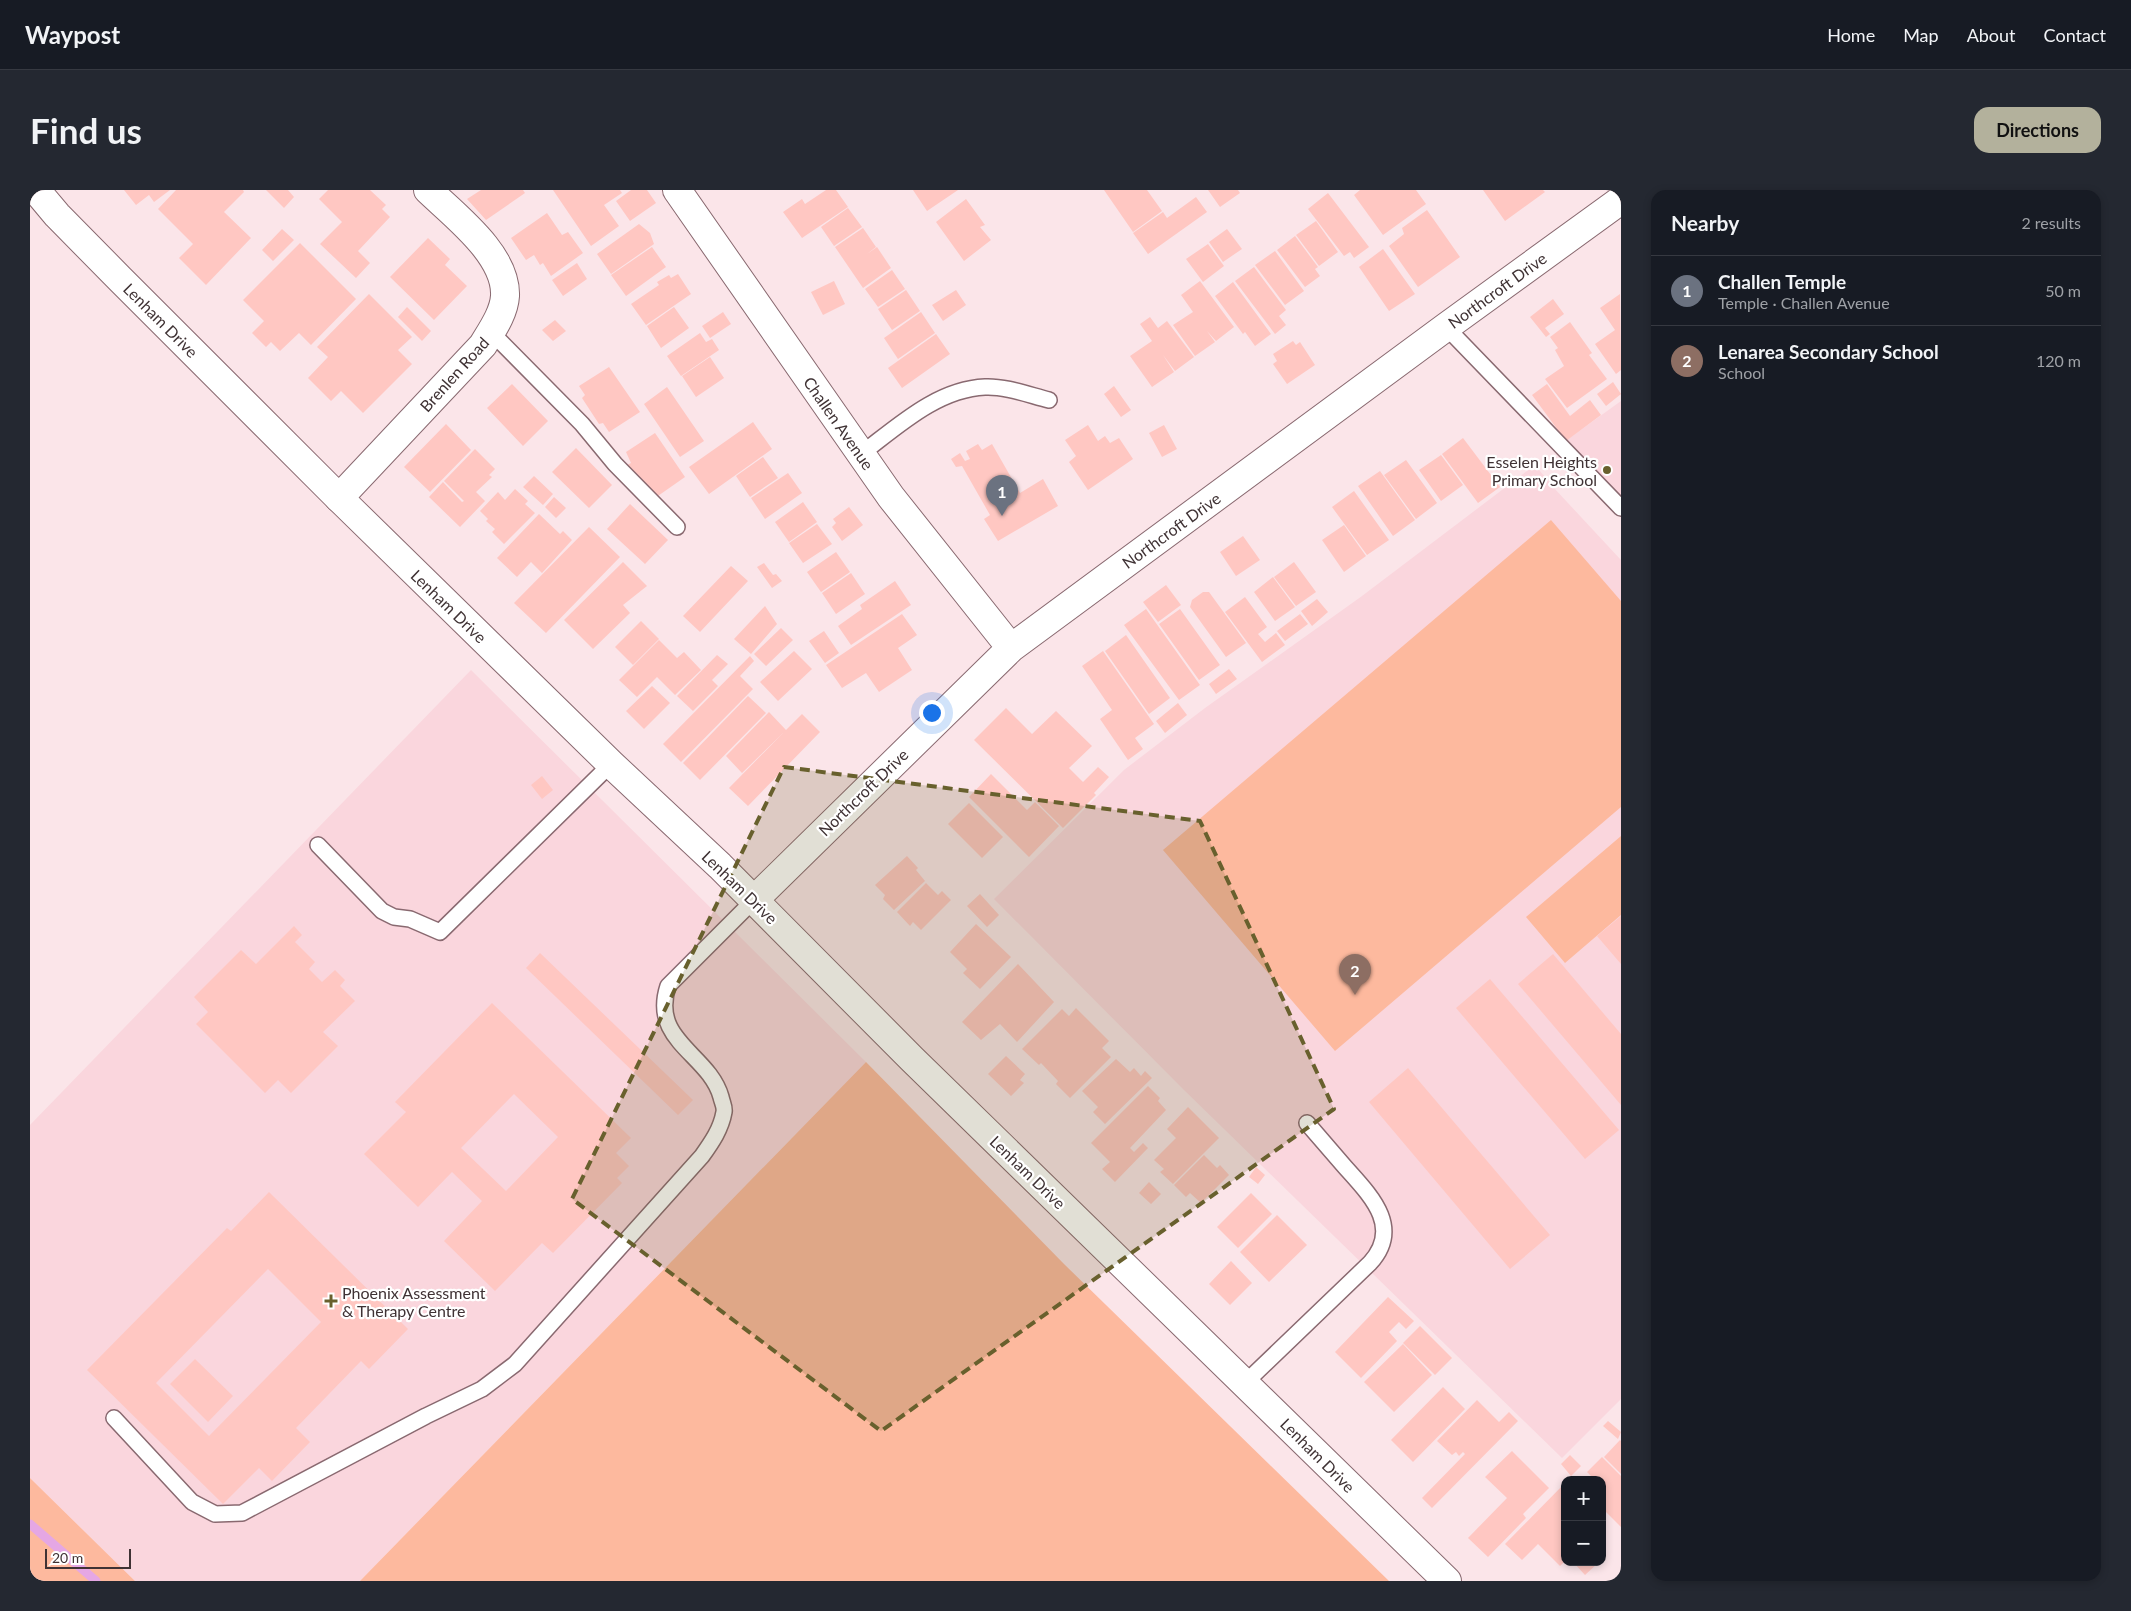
<!DOCTYPE html>
<meta charset="utf-8">
<style>
:root{--surface:#171b24;--page:#242831;--text:#f1f3f6;--muted:#9ea1a6;--line:#363941;--accent:#b3b19c}
body{margin:0;font-family:Lato,sans-serif;background:var(--page);color:var(--text)}
.controls{position:absolute;right:15px;bottom:15px;display:grid;overflow:hidden;border-radius:10px;box-shadow:0 2px 8px #0003}
.controls button{width:45px;height:45px;display:grid;place-items:center;padding:0;border:0;border-bottom:1px solid var(--line);background:var(--surface);color:var(--text);font:25px sans-serif}
.scale{position:absolute;left:15px;bottom:12px;width:86px;box-sizing:border-box;padding-left:5px;border:2px solid #3f3234;border-top:0;font-size:14px;line-height:18px;white-space:nowrap;color:#3f3234;-webkit-text-stroke:4px #fff;paint-order:stroke}
.you{position:absolute;left:901px;top:522px;width:18px;height:18px;margin:-12px;border:4px solid #fff;border-radius:50%;background:#1a73e8;box-shadow:0 0 0 8px #1a73e833}
.badge{display:grid;place-items:center;width:32px;height:32px;border-radius:50%;background:var(--accent);color:#fff;font-size:16px;font-weight:700}
.pin{position:absolute;translate:-50% -41px;filter:drop-shadow(0 1px 2px #0008)}
.pin::after{content:'';position:absolute;top:26px;width:18px;height:15px;background:inherit;clip-path:polygon(0 0,100% 0,50% 100%)}
.list{margin:0;padding:0;list-style:none}
h2{display:flex;justify-content:space-between;align-items:center;height:65px;margin:0;padding:0 20px;font-size:21px}
h2 small{font-size:16px;font-weight:400;color:var(--muted)}
.list li{display:grid;grid-template-columns:32px 1fr auto;gap:15px;align-items:center;box-sizing:border-box;height:70px;padding:0 20px;border-top:1px solid var(--line)}
.list b{display:block;font-size:19px;white-space:nowrap}
.list p{margin:0;font-size:16px;white-space:nowrap;color:var(--muted)}
.list em{font-size:16px;font-style:normal;color:var(--muted)}
.map{position:relative;flex:none;width:1591px;height:1391px;overflow:hidden;border-radius:15px}
header{display:flex;align-items:center;gap:30px;box-sizing:border-box;height:70px;padding:0 25px;background:var(--surface);border-bottom:1px solid var(--line)}
header strong{font-size:24px}
nav{display:flex;gap:28px;margin-inline-start:auto;font-size:18px}
.intro{display:flex;align-items:center;justify-content:space-between;box-sizing:border-box;height:120px;padding:0 30px}
h1{margin:0;font-size:35px}
.button{padding:12px 22px;border-radius:15px;background:var(--accent);color:#111;font-size:18px;font-weight:700}
main{display:flex;gap:30px;padding:0 30px}
aside{flex:1;background:var(--surface);border-radius:15px;box-shadow:0 2px 8px #0003}
.map>svg:first-child{display:block}
</style>
<header>
<strong>Waypost</strong>
<nav><a>Home</a><a>Map</a><a>About</a><a>Contact</a></nav>
</header>
<div class="intro"><h1>Find us</h1><a class="button">Directions</a></div>
<main>
<div class="map">
<svg width="1591" height="1391" viewBox="0 0 1591 1391">
<rect width="100%" height="100%" fill="#fbe5e9"/>
<path fill="#fad6dd" d="M 1591,211 L 1591,309 L 1534,252 Z
M 1505,275 L 1524,298 L 1591,370 L 1591,1209 L 1532,1268 L 1154,900 L 964,709 L 1094,580 L 1175,518 L 1332,406 Z
M 441,480 L 836,872 L 330,1391 L 105,1391 L 0,1288 L 0,935 Z"/>
<path fill="#fdb99e" d="M 1521,330 L 1591,411 L 1591,617 L 1305,861 L 1133,660 Z
M 1591,646 L 1591,725 L 1535,773 L 1496,727 Z
M 836,872 L 1034,1074 L 1359,1391 L 330,1391 Z
M 0,1288 L 105,1391 L 0,1391 Z"/>
<g fill="none" stroke-linecap="round" stroke-linejoin="round">
<path stroke="#e5a7e4" stroke-width="9" d="M 0,1334 L 66,1391"/>
</g>
<path fill="#ffc7c2" fill-rule="evenodd" d="M 94,0 L 140,0 L 124,12 L 119,5 L 106,15 Z
M 146,0 L 213,0 L 214,2 L 194,22 L 221,48 L 176,95 L 149,68 L 163,54 L 128,19 Z
M 236,0 L 258,0 L 264,7 L 254,18 Z
M 298,0 L 340,0 L 356,15 L 352,19 L 360,27 L 328,61 L 340,73 L 326,88 L 290,54 L 312,32 L 289,9 Z
M 451,0 L 493,0 L 495,3 L 456,30 L 437,9 Z
M 523,0 L 590,0 L 592,3 L 574,15 L 589,36 L 561,56 Z
M 601,0 L 617,0 L 626,13 L 600,31 L 586,11 Z
M 796,0 L 806,0 L 818,17 L 772,48 L 753,22 L 772,9 L 775,14 Z
M 883,0 L 928,0 L 897,21 Z
M 1074,0 L 1117,0 L 1132,21 L 1103,42 Z
M 1178,0 L 1208,0 L 1210,3 L 1190,17 Z
M 1330,0 L 1386,0 L 1396,14 L 1353,45 L 1324,5 Z
M 1453,0 L 1513,0 L 1515,2 L 1475,31 Z
M 1298,3 L 1339,57 L 1324,68 L 1320,62 L 1314,66 L 1278,19 Z
M 1166,7 L 1177,22 L 1118,64 L 1103,43 L 1133,22 L 1137,28 Z
M 936,9 L 955,35 L 950,37 L 961,50 L 934,71 L 906,32 Z
M 818,18 L 832,37 L 804,56 L 791,37 Z
M 1397,20 L 1430,67 L 1388,97 L 1359,56 L 1374,44 L 1372,38 Z
M 517,23 L 532,45 L 538,42 L 553,63 L 521,86 L 513,73 L 510,75 L 504,65 L 496,70 L 481,48 Z
M 1286,31 L 1308,62 L 1289,76 L 1266,45 Z
M 609,34 L 620,43 L 624,54 L 581,84 L 567,64 Z
M 833,38 L 846,57 L 837,64 L 847,57 L 861,78 L 833,98 L 805,57 Z
M 252,39 L 264,50 L 243,71 L 232,60 Z
M 1197,39 L 1212,59 L 1193,72 L 1179,52 Z
M 1265,46 L 1288,77 L 1285,79 L 1290,86 L 1275,97 L 1247,60 Z
M 398,48 L 420,69 L 415,75 L 437,96 L 404,130 L 360,87 Z
M 270,53 L 326,109 L 281,155 L 269,143 L 250,161 L 241,152 L 236,157 L 222,143 L 234,131 L 213,110 Z
M 1178,54 L 1194,76 L 1173,92 L 1156,69 Z
M 622,57 L 636,77 L 596,106 L 581,85 Z
M 1353,59 L 1385,104 L 1359,121 L 1329,77 Z
M 1245,61 L 1274,101 L 1255,115 L 1225,75 Z
M 547,73 L 557,89 L 533,106 L 522,90 Z
M 1224,77 L 1256,120 L 1249,126 L 1256,135 L 1245,144 L 1205,91 Z
M 862,80 L 875,99 L 848,117 L 835,99 Z
M 648,84 L 661,104 L 616,135 L 601,114 L 629,95 L 627,92 L 639,85 L 641,88 Z
M 804,91 L 815,114 L 793,125 L 781,102 Z
M 1170,91 L 1204,137 L 1186,151 L 1177,141 L 1185,152 L 1165,166 L 1143,135 L 1163,122 L 1151,105 Z
M 1203,92 L 1241,144 L 1225,156 L 1215,142 L 1213,144 L 1185,106 Z
M 876,100 L 890,121 L 862,140 L 848,119 Z
M 926,100 L 936,115 L 913,131 L 902,115 Z
M 339,104 L 382,147 L 368,160 L 382,174 L 333,223 L 311,201 L 301,211 L 278,188 L 298,167 L 287,157 Z
M 1590,104 L 1591,180 L 1586,184 L 1565,154 L 1585,140 L 1570,118 Z
M 1523,109 L 1534,124 L 1515,138 L 1520,144 L 1516,147 L 1500,127 Z
M 377,117 L 401,141 L 392,151 L 368,127 Z
M 644,117 L 659,138 L 631,158 L 617,136 Z
M 693,122 L 701,134 L 680,148 L 672,136 Z
M 891,122 L 905,143 L 868,169 L 854,148 Z
M 1120,127 L 1128,138 L 1137,131 L 1164,167 L 1145,181 L 1133,165 L 1144,182 L 1122,197 L 1100,166 L 1122,151 L 1110,134 Z
M 525,130 L 536,141 L 523,151 L 512,140 Z
M 1540,132 L 1562,163 L 1559,165 L 1577,189 L 1537,218 L 1515,189 L 1534,176 L 1525,160 L 1528,158 L 1520,147 Z
M 670,143 L 676,152 L 682,149 L 689,160 L 651,186 L 637,166 Z
M 906,144 L 920,164 L 872,198 L 858,178 Z
M 1263,151 L 1266,155 L 1270,152 L 1285,175 L 1257,194 L 1243,174 L 1247,171 L 1243,164 Z
M 680,167 L 694,188 L 666,207 L 652,186 Z
M 579,177 L 610,222 L 579,242 L 573,233 L 569,234 L 552,208 L 555,205 L 549,196 Z
M 1583,192 L 1591,204 L 1576,216 L 1567,204 Z
M 482,194 L 518,231 L 493,256 L 457,218 Z
M 1517,194 L 1540,226 L 1560,210 L 1571,225 L 1536,251 L 1502,205 Z
M 1084,196 L 1101,220 L 1091,227 L 1074,204 Z
M 637,197 L 674,251 L 650,267 L 614,214 Z
M 723,232 L 742,259 L 679,304 L 659,277 Z
M 416,234 L 441,260 L 400,302 L 374,277 Z
M 1058,235 L 1068,251 L 1075,246 L 1080,253 L 1089,248 L 1103,269 L 1058,300 L 1039,272 L 1046,266 L 1035,250 Z
M 1134,235 L 1147,259 L 1132,267 L 1119,243 Z
M 625,243 L 655,287 L 625,308 L 616,302 L 597,275 L 601,273 L 596,262 Z
M 1433,248 L 1470,297 L 1448,313 L 1412,264 Z
M 948,254 L 952,260 L 962,254 L 990,303 L 1013,289 L 1028,316 L 968,351 L 954,329 L 960,325 L 932,276 L 926,277 L 921,269 L 930,263 L 935,271 L 940,269 L 936,261 Z
M 546,258 L 582,295 L 559,318 L 522,282 Z
M 445,259 L 465,279 L 459,285 L 462,287 L 446,302 L 455,311 L 430,337 L 399,307 L 413,292 L 432,312 L 434,311 L 414,291 Z
M 1411,265 L 1433,295 L 1411,311 L 1389,280 Z
M 733,267 L 748,288 L 720,307 L 706,286 Z
M 1376,270 L 1407,313 L 1386,329 L 1354,285 Z
M 1350,281 L 1385,330 L 1363,346 L 1328,296 Z
M 758,283 L 772,303 L 735,329 L 721,308 Z
M 504,286 L 523,304 L 513,315 L 493,297 Z
M 485,299 L 498,311 L 495,314 L 505,323 L 474,354 L 462,342 L 465,339 L 456,331 L 458,329 L 450,321 L 468,302 L 475,310 Z
M 1324,301 L 1359,350 L 1337,365 L 1302,317 Z
M 524,307 L 536,318 L 526,328 L 515,317 Z
M 773,312 L 787,332 L 759,352 L 745,332 Z
M 600,314 L 638,350 L 615,374 L 577,339 Z
M 819,317 L 833,335 L 812,351 L 802,337 L 806,333 L 803,329 Z
M 509,324 L 530,344 L 533,341 L 542,350 L 512,383 L 501,372 L 487,387 L 467,368 Z
M 787,334 L 802,354 L 773,373 L 759,353 Z
M 1314,335 L 1336,366 L 1314,382 L 1292,350 Z
M 559,337 L 590,367 L 516,443 L 484,413 Z
M 1213,346 L 1230,370 L 1206,386 L 1190,362 Z
M 806,362 L 820,382 L 791,402 L 777,382 Z
M 593,372 L 617,396 L 593,415 L 600,423 L 563,459 L 534,430 Z
M 1264,372 L 1286,402 L 1266,416 L 1244,387 Z
M 734,373 L 743,385 L 746,384 L 752,391 L 742,398 L 727,377 Z
M 701,376 L 718,391 L 670,442 L 653,426 Z
M 821,383 L 835,404 L 806,424 L 792,403 Z
M 1243,387 L 1265,417 L 1245,431 L 1224,402 Z
M 865,391 L 881,415 L 821,455 L 808,436 L 832,419 L 830,415 Z
M 1136,395 L 1151,415 L 1128,432 L 1113,412 Z
M 1173,402 L 1179,402 L 1216,453 L 1196,467 L 1160,417 L 1162,410 Z
M 1215,407 L 1237,437 L 1228,444 L 1235,452 L 1246,443 L 1255,455 L 1232,472 L 1195,422 Z
M 1287,409 L 1298,422 L 1282,436 L 1271,421 Z
M 735,416 L 747,434 L 721,464 L 704,449 Z
M 1116,419 L 1170,495 L 1149,510 L 1094,435 Z
M 1150,419 L 1190,475 L 1169,490 L 1129,434 Z
M 872,424 L 887,445 L 868,458 L 882,480 L 849,502 L 836,483 L 812,498 L 796,475 Z
M 1270,424 L 1278,434 L 1255,451 L 1247,441 Z
M 611,431 L 629,449 L 603,475 L 585,457 Z
M 751,438 L 763,450 L 736,476 L 724,464 Z
M 794,441 L 809,463 L 795,473 L 779,451 Z
M 1096,445 L 1140,508 L 1119,524 L 1075,461 Z
M 629,450 L 647,468 L 654,462 L 671,480 L 645,505 L 627,487 L 607,507 L 589,490 Z
M 764,461 L 782,479 L 748,511 L 730,492 Z
M 1073,461 L 1124,534 L 1105,548 L 1113,559 L 1098,570 L 1070,529 L 1082,520 L 1052,476 Z
M 687,465 L 698,474 L 682,490 L 688,496 L 663,521 L 647,506 Z
M 720,466 L 724,471 L 710,486 L 723,499 L 651,572 L 633,554 Z
M 1199,479 L 1207,489 L 1186,504 L 1179,494 Z
M 622,496 L 640,513 L 614,539 L 596,521 Z
M 718,506 L 736,523 L 670,590 L 653,573 Z
M 1148,513 L 1157,525 L 1135,543 L 1126,531 Z
M 976,518 L 1002,544 L 1026,521 L 1062,556 L 1039,578 L 1053,592 L 1068,577 L 1079,587 L 1064,603 L 1066,605 L 1033,638 L 944,550 Z
M 739,522 L 756,540 L 772,524 L 790,542 L 718,616 L 699,598 L 754,542 L 712,583 L 696,566 Z
M 961,584 L 997,620 L 1005,612 L 1029,636 L 999,667 L 939,607 Z
M 512,586 L 523,600 L 512,609 L 501,595 Z
M 939,613 L 973,647 L 952,668 L 918,634 Z
M 877,666 L 888,678 L 886,680 L 895,691 L 864,720 L 853,709 L 855,705 L 845,695 Z
M 896,693 L 908,705 L 912,701 L 921,710 L 891,740 L 883,732 L 880,736 L 867,722 Z
M 950,704 L 969,725 L 957,737 L 937,716 Z
M 1591,726 L 1591,774 L 1567,746 Z
M 946,734 L 981,767 L 950,799 L 933,783 L 937,779 L 920,762 Z
M 264,736 L 272,745 L 265,752 L 285,772 L 279,779 L 292,792 L 305,780 L 315,790 L 310,796 L 325,811 L 293,842 L 308,856 L 261,903 L 248,890 L 235,903 L 166,834 L 178,822 L 164,807 L 211,760 L 226,774 Z
M 510,763 L 663,910 L 648,925 L 496,778 Z
M 1523,764 L 1591,844 L 1591,915 L 1488,794 Z
M 988,774 L 1024,812 L 987,852 L 970,834 L 951,850 L 932,832 Z
M 1460,789 L 1589,940 L 1555,969 L 1426,818 Z
M 462,813 L 601,948 L 586,963 L 599,976 L 587,988 L 592,993 L 523,1063 L 512,1053 L 465,1101 L 414,1051 L 452,1011 L 422,982 L 388,1017 L 334,964 L 376,922 L 365,912 ZM 484,904 L 528,947 L 476,1001 L 431,958 Z
M 1046,818 L 1079,851 L 1072,858 L 1081,867 L 1040,908 L 1026,894 L 1028,891 L 1011,873 L 1009,875 L 992,859 L 1032,819 L 1039,826 Z
M 976,866 L 995,884 L 990,890 L 994,893 L 981,906 L 958,884 Z
M 1086,869 L 1100,882 L 1104,878 L 1111,886 L 1115,881 L 1122,888 L 1075,934 L 1063,922 L 1068,917 L 1052,901 Z
M 1378,878 L 1520,1045 L 1480,1079 L 1339,912 Z
M 1118,896 L 1130,908 L 1128,911 L 1136,920 L 1100,958 L 1104,962 L 1113,953 L 1118,958 L 1085,992 L 1072,979 L 1080,972 L 1061,953 Z
M 1158,917 L 1189,948 L 1143,994 L 1130,982 L 1134,979 L 1124,970 L 1146,948 L 1137,939 Z
M 1174,965 L 1187,978 L 1190,975 L 1199,985 L 1171,1013 L 1160,1003 L 1156,1007 L 1144,995 Z
M 1226,977 L 1235,985 L 1228,994 L 1219,987 Z
M 1119,992 L 1131,1004 L 1121,1014 L 1109,1003 Z
M 239,1002 L 378,1139 L 339,1179 L 331,1171 L 266,1238 L 280,1252 L 242,1291 L 229,1278 L 193,1314 L 57,1180 L 197,1038 L 201,1041 ZM 238,1079 L 291,1132 L 179,1246 L 126,1193 Z
M 1221,1003 L 1242,1024 L 1208,1058 L 1187,1037 Z
M 1247,1025 L 1277,1055 L 1239,1092 L 1210,1062 Z
M 1201,1071 L 1222,1093 L 1200,1115 L 1179,1094 Z
M 1358,1107 L 1384,1131 L 1376,1139 L 1369,1132 L 1359,1142 L 1367,1151 L 1331,1188 L 1305,1162 Z
M 1390,1136 L 1422,1168 L 1405,1185 L 1373,1153 Z
M 1373,1154 L 1402,1185 L 1364,1222 L 1334,1192 Z
M 165,1169 L 203,1206 L 178,1232 L 140,1194 Z
M 1413,1197 L 1435,1219 L 1383,1272 L 1361,1250 Z
M 1447,1210 L 1469,1232 L 1479,1222 L 1488,1231 L 1402,1318 L 1392,1308 L 1435,1264 L 1433,1262 L 1429,1266 L 1426,1262 L 1422,1265 L 1407,1251 Z
M 1578,1231 L 1591,1242 L 1588,1249 L 1573,1236 Z
M 1590,1250 L 1591,1251 L 1591,1284 L 1574,1267 Z
M 1482,1261 L 1519,1298 L 1493,1324 L 1496,1328 L 1458,1367 L 1438,1348 L 1477,1308 L 1455,1287 Z
M 1540,1265 L 1551,1276 L 1541,1286 L 1531,1274 Z
M 1572,1267 L 1591,1286 L 1591,1337 L 1572,1318 L 1572,1290 L 1565,1290 L 1557,1282 Z
M 1535,1293 L 1535,1371 L 1530,1376 L 1508,1354 L 1492,1370 L 1475,1354 Z
M 1543,1372 L 1565,1372 L 1567,1374 L 1555,1385 Z"/>
<g fill="none" stroke-linecap="round" stroke-linejoin="round">
<g stroke="#896970" stroke-width="18">
<path id="lane" d="M 1416,137 L 1591,318
M 461,142 L 552,234 L 585,274 L 647,337
M 831,264 C 867,237 907,199 955,197 C 975,196 999,205 1019,210
M 288,655 L 352,721 L 364,727 L 380,729 L 410,742 L 581,574
M 1215,1193 L 1340,1073 C 1373,1037 1340,1005 1315,977 C 1302,962 1289,947 1277,933
M 84,1228 L 162,1312 L 185,1324 L 212,1323 L 396,1226 L 452,1199 L 485,1174 L 672,966 C 682,952 691,939 694,922 C 695,917 692,912 691,907 C 679,864 620,851 638,796 L 724,710"/>
</g>
<g stroke="#896970" stroke-width="30">
<path id="street" d="M 647,0 L 861,307 L 981,458
M 309,308 L 453,155 C 462,140 474,123 475,106 C 477,65 425,26 398,0
M 724,710 L 981,458 L 1416,137 L 1591,10"/>
</g>
<g stroke="#896970" stroke-width="30">
<path id="secondary" d="M 6,0 L 27,25 L 90,89 L 309,308 L 581,574 L 690,676 L 882,869 L 1417,1391"/>
</g>
<use href="#lane" stroke="#fff" stroke-width="15"/>
<use href="#street" stroke="#fff" stroke-width="28"/>
<use href="#secondary" stroke="#fff" stroke-width="28"/>
</g>
<path fill="#68602d" fill-opacity="0.2" stroke="#68602d" stroke-width="4" stroke-dasharray="10 6" stroke-linejoin="round" d="M 754,577 L 1170,631 L 1304,919 L 851,1241 L 542,1009 Z"/>
<g fill="#68602d" stroke="#fff" stroke-width="2">
<circle cx="1577" cy="280" r="5"/>
<path d="M298.5 1103.5h5v5h5v5h-5v5h-5v-5h-5v-5h5z"/>
</g>
<g text-anchor="middle" dominant-baseline="central" stroke-width="4.5" stroke-linejoin="round" paint-order="stroke">
<g font-size="16" fill="#3f3234" stroke="#fff">
<text transform="translate(1467 100) rotate(-36)">Northcroft Drive</text>
<text transform="translate(131 130) rotate(45)">Lenham Drive</text>
<text transform="translate(424 184) rotate(-48)">Brenlen Road</text>
<text transform="translate(809 233) rotate(55)">Challen Avenue</text>
<text transform="translate(1141 340) rotate(-36)">Northcroft Drive</text>
<text transform="translate(419 416) rotate(44)">Lenham Drive</text>
<text transform="translate(833 602) rotate(-44)">Northcroft Drive</text>
<text transform="translate(710 697) rotate(44)">Lenham Drive</text>
<text transform="translate(998 982) rotate(44)">Lenham Drive</text>
<text transform="translate(1288 1265) rotate(45)">Lenham Drive</text>
</g>
<g font-size="16" fill="#3f3234" stroke="#fff" text-anchor="end">
<text x="1567" y="271">Esselen Heights<tspan x="1567" dy="18">Primary School</tspan></text>
<text x="312" y="1102" text-anchor="start">Phoenix Assessment<tspan x="312" dy="18">&amp; Therapy Centre</tspan></text>
</g>
</g>
</svg>
<div class="controls">
<button>+</button>
<button>−</button>
</div>
<div class="scale">20 m</div>
<div class="you"></div>
<div class="pin badge" style="left:972px;top:326px;background:#6b7280">1</div>
<div class="pin badge" style="left:1325px;top:805px;background:#8d6e63">2</div>
</div>
<aside>
<h2>Nearby<small>2 results</small></h2>
<ul class="list">
<li><span class="badge" style="background:#6b7280">1</span><div><b>Challen Temple</b><p>Temple · Challen Avenue</p></div><em>50 m</em></li>
<li><span class="badge" style="background:#8d6e63">2</span><div><b>Lenarea Secondary School</b><p>School</p></div><em>120 m</em></li>
</ul>
</aside>
</main>
